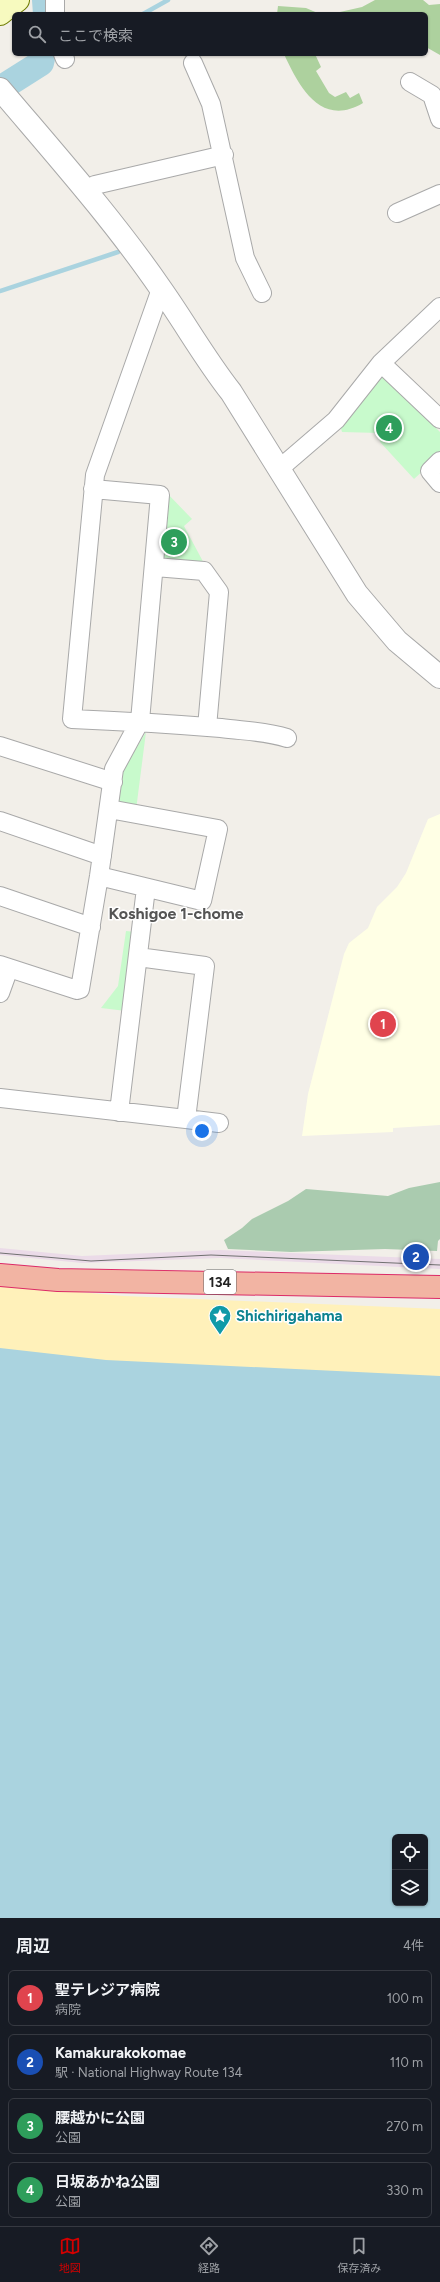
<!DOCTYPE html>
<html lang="ja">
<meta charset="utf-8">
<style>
:root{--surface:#171b24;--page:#20242c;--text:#f1f3f6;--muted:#9ea1a6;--line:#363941;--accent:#d40000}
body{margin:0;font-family:Figtree,"Noto Sans JP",sans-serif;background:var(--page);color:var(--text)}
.controls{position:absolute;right:12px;bottom:12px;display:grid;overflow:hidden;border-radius:6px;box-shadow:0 1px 3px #0004}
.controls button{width:36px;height:36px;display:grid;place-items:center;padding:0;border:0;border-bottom:1px solid var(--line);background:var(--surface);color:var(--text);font:20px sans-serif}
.you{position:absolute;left:202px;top:1131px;width:14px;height:14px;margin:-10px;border:3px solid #fff;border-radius:50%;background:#1a73e8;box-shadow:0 0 0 6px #1a73e833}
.badge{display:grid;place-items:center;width:26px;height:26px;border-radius:50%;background:var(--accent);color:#fff;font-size:13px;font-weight:700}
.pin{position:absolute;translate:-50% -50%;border:2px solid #fff;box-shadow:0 1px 4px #0006}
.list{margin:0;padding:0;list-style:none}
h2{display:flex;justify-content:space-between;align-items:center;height:52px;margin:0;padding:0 16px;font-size:17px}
h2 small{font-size:13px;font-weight:400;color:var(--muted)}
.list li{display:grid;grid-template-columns:26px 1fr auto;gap:12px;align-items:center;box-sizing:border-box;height:56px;margin:0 8px 8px;padding:0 8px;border:1px solid var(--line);border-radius:6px}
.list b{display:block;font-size:15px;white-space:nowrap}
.list p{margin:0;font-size:13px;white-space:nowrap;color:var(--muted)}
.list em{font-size:13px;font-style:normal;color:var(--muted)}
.icon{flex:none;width:22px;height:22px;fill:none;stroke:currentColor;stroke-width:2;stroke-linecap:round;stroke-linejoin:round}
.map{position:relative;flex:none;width:440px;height:1918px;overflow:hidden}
.search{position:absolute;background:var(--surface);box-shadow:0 1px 3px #0004;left:12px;right:12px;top:12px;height:44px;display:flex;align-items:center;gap:10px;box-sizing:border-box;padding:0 14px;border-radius:6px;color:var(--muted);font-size:15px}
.sheet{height:308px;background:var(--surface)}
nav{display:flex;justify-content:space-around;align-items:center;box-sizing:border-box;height:56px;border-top:1px solid var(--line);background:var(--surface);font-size:11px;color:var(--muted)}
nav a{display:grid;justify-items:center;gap:2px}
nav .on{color:var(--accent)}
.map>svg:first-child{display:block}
</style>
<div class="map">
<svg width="440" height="1918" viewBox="0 0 440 1918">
<rect width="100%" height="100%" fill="#f2efe9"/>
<path fill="#ebdbe8" d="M 0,1248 L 82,1256 L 220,1250 L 440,1259 L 440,1269 L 220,1258 L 82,1263 L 0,1255 Z"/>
<path fill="#ffffe5" d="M 440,814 L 440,1125 L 393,1128 L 393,1132 L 302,1136 L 308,1094 L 344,954 L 349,943 L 368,928 L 377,907 L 397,887 L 406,873 L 428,819 Z"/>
<path fill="#add19e" d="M 375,0 L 423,0 L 429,5 L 440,4 L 440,55 L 426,47 L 426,14 L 331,14 L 362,7 Z
M 278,6 L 306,8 L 320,14 L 277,14 Z
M 284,54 L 315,54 L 321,67 L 316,71 L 329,93 L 335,97 L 346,92 L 350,98 L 359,93 L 363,103 C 321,128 299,87 284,54 Z"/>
<path fill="#fff1ba" d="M 0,1285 L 124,1296 L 440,1309 L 440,1383 L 0,1363 Z"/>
<path fill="#aacbaf" d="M 440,1182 L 440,1239 L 438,1241 L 437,1251 L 385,1249 L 291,1252 L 228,1249 L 224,1240 L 242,1228 L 252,1219 L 288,1201 L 306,1189 L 388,1196 L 409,1188 Z"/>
<path fill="#c8facc" d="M 375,377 L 385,377 L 440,432 L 440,455 L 414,479 L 380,442 L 379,433 L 342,432 L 340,425 Z
M 165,491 L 192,519 L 184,526 L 207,569 L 156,557 Z
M 146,732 L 136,810 L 116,806 L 120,775 Z
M 126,931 L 136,932 L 126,1011 L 101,1008 L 118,986 Z"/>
<path fill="#aad3df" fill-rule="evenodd" d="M 0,1348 L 106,1360 L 440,1376 L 440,1918 L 0,1918 ZM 395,1837 L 425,1837 L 425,1903 L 395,1903 Z"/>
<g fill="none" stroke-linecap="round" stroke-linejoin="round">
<path stroke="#aad3df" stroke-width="4.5" d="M 143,14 L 168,0
M 41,63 L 59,54
M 0,291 L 118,252"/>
<path stroke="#aad3df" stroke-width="26" d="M 45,0 L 46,14
M 0,89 L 41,63 L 43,54"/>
<g stroke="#a9a9a9" stroke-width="20">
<path id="minor" d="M 55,14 L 55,0
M 63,54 L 65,59
M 193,63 L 211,104 L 245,258 L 262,293
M 410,82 L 432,95 L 440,119
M 84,191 L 95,185 L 224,155
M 397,213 L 440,194
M 161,289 L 95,475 L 72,719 C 122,721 171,724 221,728 C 243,731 266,731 287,738
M 381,363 L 440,419
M 440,461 L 430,471 L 440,483
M 279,469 L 336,420 L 381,363 L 440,307
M 155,567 L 204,571 L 219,592 L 207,727
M 0,746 L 113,782
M 0,821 L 102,856
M 99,876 L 202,901 L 218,829 L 109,809
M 0,896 L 91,927
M 0,965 L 77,990 L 80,989 L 99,876 L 114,769 L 140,721 L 160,495 L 93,489
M 0,993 L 9,968
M 0,1098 L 186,1119 L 205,966 L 138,957
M 119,1112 L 146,888
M 186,1119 L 219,1123"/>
</g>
<g stroke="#a9a9a9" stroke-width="24">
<path id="tertiary" d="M 0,89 C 55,154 113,219 161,289 C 185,323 205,359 231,392 L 357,594 L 397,641 L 440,677"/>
</g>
<g stroke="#707d05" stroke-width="24">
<path id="secondary" d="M 0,14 L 18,0"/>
</g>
<g stroke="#dc2a67" stroke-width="24">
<path id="trunk" d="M 0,1275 L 58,1280 L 440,1287"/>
</g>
<use href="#minor" stroke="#fff" stroke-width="18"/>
<use href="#tertiary" stroke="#fff" stroke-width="22"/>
<use href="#secondary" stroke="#f7fabf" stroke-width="22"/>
<use href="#trunk" stroke="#f2b4a3" stroke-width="22"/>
<path stroke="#707070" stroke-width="1" d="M 0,1253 L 91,1261 L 211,1255 L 440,1265"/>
</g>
<defs>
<g id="sight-pin" transform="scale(1.15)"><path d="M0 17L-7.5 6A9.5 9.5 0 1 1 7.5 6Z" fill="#0f9aa8" stroke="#fff"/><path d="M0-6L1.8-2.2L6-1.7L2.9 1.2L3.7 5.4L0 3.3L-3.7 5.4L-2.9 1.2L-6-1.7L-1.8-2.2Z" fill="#fff"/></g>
</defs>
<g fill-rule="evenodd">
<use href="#sight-pin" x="220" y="1316"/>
</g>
<g text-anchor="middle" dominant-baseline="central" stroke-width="3" stroke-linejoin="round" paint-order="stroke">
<rect fill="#fff" stroke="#646464" stroke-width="1" x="204" y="1270" width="32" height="24" rx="3"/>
<g font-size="14" font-weight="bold" fill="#222">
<text x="220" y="1282">134</text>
</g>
<g font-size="15" font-weight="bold" fill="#0d838f" stroke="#fff" text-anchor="start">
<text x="236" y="1316">Shichirigahama</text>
</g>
<g font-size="16" font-weight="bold" fill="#555" stroke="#fff">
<text x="176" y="913">Koshigoe 1-chome</text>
</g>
</g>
</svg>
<div class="controls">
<button><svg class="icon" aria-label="locate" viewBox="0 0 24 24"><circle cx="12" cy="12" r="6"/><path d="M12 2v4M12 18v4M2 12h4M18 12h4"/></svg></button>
<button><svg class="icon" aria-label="layers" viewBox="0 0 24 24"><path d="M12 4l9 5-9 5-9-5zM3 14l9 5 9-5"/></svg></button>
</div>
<div class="you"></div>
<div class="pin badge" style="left:383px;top:1024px;background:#e0444e">1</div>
<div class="pin badge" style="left:416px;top:1257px;background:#1a4fb4">2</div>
<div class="pin badge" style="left:174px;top:542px;background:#2e9e5b">3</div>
<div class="pin badge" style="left:389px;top:428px;background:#2e9e5b">4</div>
<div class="search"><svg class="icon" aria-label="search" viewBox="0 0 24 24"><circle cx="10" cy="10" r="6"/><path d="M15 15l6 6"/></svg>ここで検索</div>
</div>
<section class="sheet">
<h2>周辺<small>4件</small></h2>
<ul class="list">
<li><span class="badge" style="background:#e0444e">1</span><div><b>聖テレジア病院</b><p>病院</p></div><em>100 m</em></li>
<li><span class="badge" style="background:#1a4fb4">2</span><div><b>Kamakurakokomae</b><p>駅 · National Highway Route 134</p></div><em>110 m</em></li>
<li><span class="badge" style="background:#2e9e5b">3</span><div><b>腰越かに公園</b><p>公園</p></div><em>270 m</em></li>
<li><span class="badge" style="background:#2e9e5b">4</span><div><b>日坂あかね公園</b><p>公園</p></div><em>330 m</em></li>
</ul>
</section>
<nav>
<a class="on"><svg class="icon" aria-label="map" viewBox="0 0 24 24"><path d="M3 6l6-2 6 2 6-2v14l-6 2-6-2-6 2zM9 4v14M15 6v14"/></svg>地図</a>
<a><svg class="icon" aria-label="directions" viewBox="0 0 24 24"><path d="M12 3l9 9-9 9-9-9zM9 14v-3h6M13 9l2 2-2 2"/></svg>経路</a>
<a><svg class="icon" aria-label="saved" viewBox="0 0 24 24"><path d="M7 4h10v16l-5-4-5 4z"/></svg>保存済み</a>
</nav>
